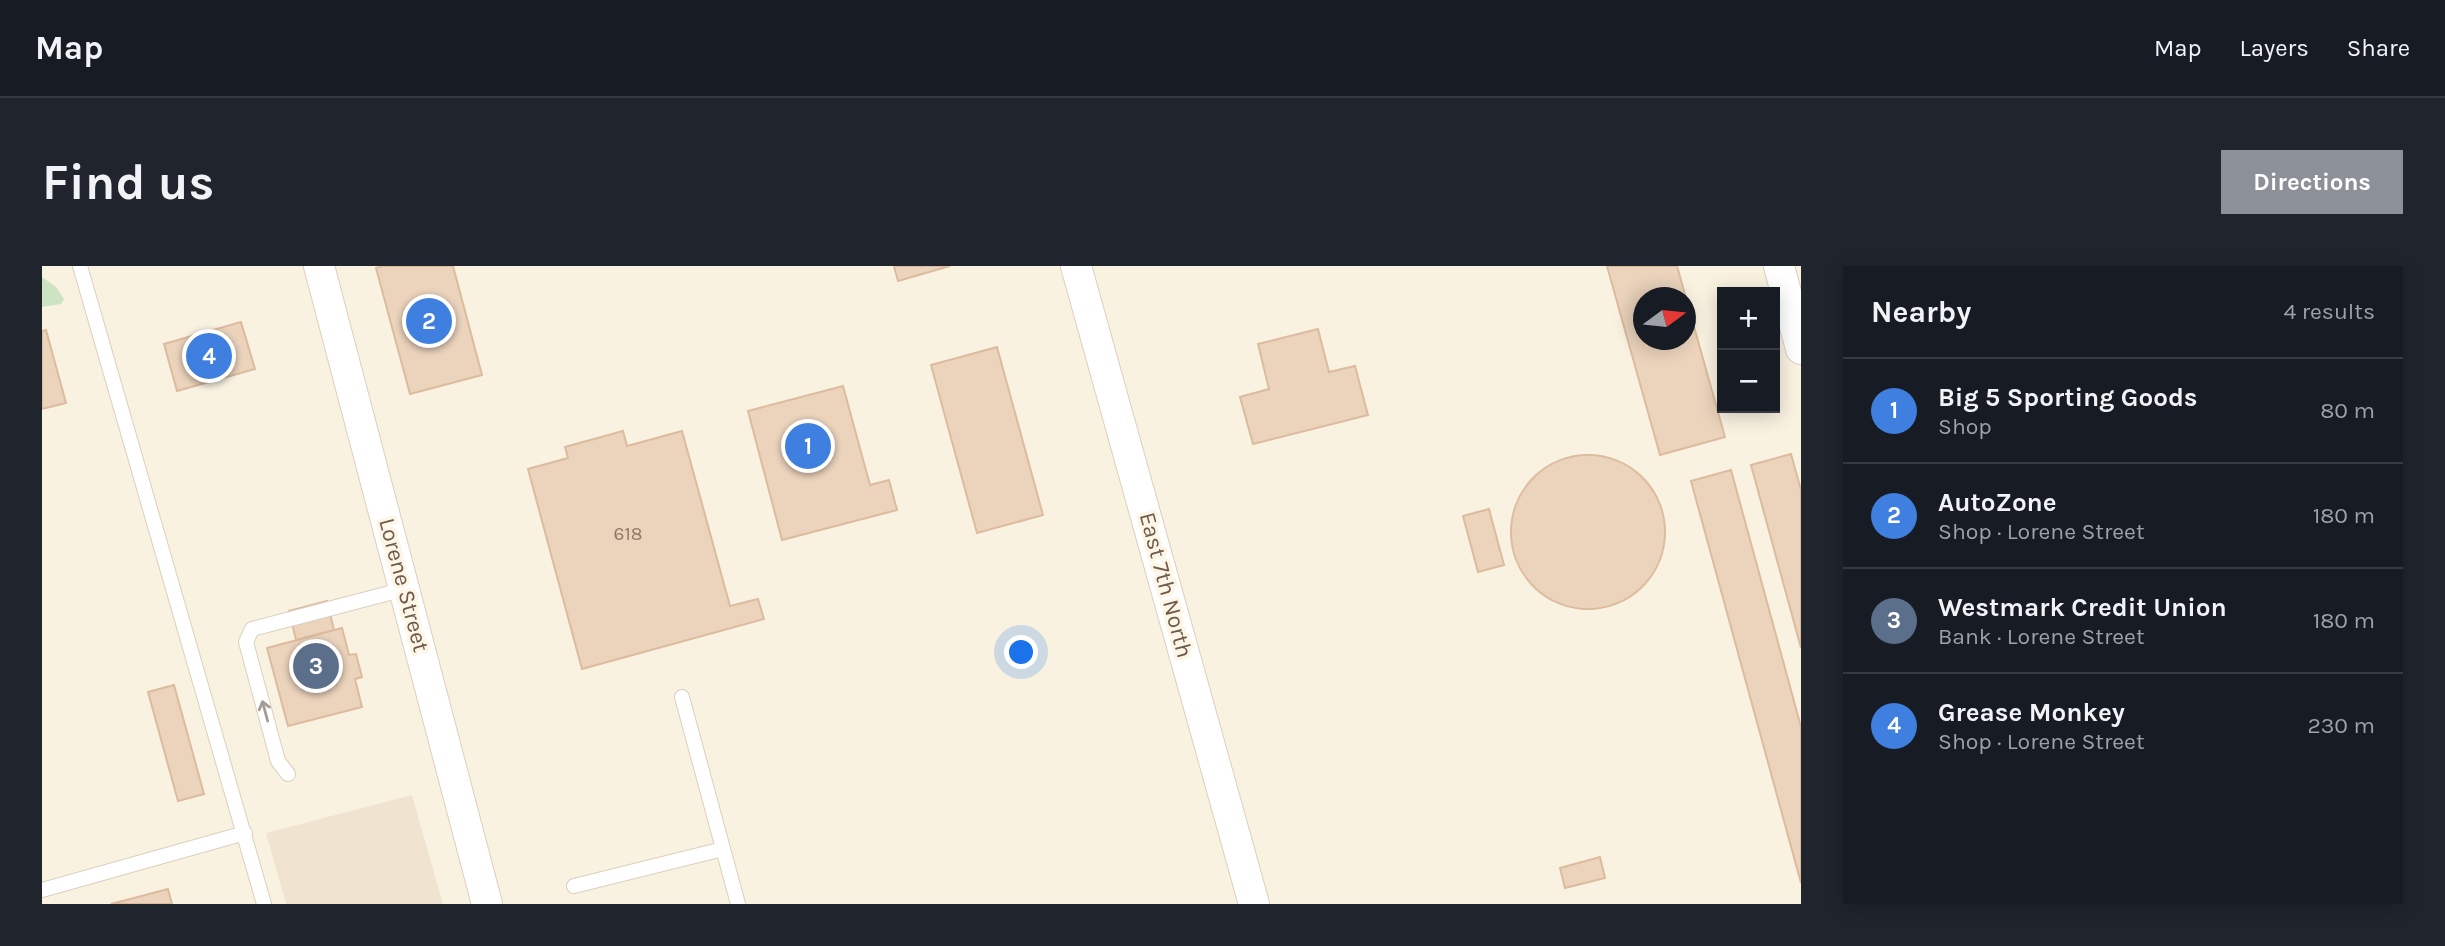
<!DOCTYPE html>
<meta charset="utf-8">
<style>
:root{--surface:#171b24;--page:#20242c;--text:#f1f3f6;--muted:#9ea1a6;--line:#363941;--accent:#8c9099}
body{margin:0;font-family:Karla,sans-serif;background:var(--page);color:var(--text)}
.controls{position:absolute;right:21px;top:21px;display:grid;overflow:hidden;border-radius:0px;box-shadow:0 4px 18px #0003}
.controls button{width:63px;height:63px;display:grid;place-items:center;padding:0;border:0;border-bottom:2px solid var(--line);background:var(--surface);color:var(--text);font:35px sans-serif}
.compass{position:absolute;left:1591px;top:21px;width:63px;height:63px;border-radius:50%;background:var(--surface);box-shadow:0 4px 18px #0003;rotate:75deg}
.you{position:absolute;left:980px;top:387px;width:24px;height:24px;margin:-18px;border:5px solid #fff;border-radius:50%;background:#1a73e8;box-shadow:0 0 0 10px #1a73e833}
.badge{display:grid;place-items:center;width:46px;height:46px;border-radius:50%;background:var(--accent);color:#fff;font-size:23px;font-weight:700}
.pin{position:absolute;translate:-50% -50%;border:4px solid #fff;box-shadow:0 2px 7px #0006}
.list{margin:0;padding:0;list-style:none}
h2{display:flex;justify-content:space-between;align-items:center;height:91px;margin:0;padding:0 28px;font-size:30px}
h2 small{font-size:23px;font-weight:400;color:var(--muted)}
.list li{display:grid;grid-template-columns:46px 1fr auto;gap:21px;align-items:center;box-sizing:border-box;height:105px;padding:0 28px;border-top:2px solid var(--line)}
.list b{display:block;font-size:26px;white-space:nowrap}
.list p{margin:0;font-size:23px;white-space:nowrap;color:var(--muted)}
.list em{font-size:23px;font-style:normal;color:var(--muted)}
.map{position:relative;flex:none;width:1759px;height:638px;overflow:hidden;border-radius:0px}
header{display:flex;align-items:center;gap:42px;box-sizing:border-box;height:98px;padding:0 35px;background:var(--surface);border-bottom:2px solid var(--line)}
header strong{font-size:33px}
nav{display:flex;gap:38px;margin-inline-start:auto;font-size:24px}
.intro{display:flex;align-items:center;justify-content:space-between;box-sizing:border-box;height:168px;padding:0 42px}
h1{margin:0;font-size:49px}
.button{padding:18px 32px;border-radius:0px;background:var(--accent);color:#fff;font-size:24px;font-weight:700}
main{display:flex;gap:42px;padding:0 42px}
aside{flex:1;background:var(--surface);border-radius:0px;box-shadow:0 4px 18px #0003}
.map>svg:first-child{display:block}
</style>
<header>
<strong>Map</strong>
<nav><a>Map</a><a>Layers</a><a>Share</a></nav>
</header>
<div class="intro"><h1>Find us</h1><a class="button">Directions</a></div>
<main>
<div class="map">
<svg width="1759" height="638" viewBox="0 0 1759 638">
<rect width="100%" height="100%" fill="#f9f2e1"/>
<path fill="#f0e4d1" d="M 370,529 L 401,638 L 244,638 L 224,567 Z"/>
<path fill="#cde4c2" d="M 0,11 L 14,21 L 22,33 L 19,38 L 0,41 Z"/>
<path fill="#ebd3bc" stroke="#dcbb9e" stroke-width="2" fill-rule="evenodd" d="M 341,0 L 411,0 L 440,109 L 368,128 L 334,2 Z
M 852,0 L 908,0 L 856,15 Z
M 1565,0 L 1635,0 L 1683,171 L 1618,189 ZM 1602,32 L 1644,32 L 1644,74 L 1602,74 Z
M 199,56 L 213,103 L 135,125 L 122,78 Z
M 1276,63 L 1287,106 L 1313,100 L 1326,149 L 1211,178 L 1198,131 L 1227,123 L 1216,78 Z
M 4,64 L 24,137 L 0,143 L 0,65 Z
M 955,81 L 1001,249 L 935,267 L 889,99 Z
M 801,120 L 828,219 L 847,214 L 855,244 L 740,274 L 706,145 Z
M 581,165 L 585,180 L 640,165 L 688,340 L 716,333 L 722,353 L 540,403 L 486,203 L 526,192 L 523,181 Z
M 1749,188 L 1759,224 L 1759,382 L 1709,199 Z
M1469 266a77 77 0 1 1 154 0a77 77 0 1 1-154 0Z
M 1689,204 L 1759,461 L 1759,617 L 1649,215 Z
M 1447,243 L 1462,299 L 1436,306 L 1421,250 Z
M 285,335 L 292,364 L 254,374 L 247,345 Z
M 300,362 L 307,389 L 314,388 L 320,411 L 313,413 L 320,441 L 246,460 L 225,382 Z
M 132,419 L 162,528 L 136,535 L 106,426 Z
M 1558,591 L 1563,612 L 1523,622 L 1518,602 Z
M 126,623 L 130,638 L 69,638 Z"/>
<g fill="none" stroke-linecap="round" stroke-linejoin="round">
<g stroke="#dccfbe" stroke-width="16">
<path id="lane" d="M 38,0 L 222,638
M 640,431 L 696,638
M 246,508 L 236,495 L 204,376 L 210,363 L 363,323
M 532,620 L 681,583
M 0,624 L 203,567"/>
</g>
<g stroke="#dccfbe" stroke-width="32">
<path id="street" d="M 277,0 L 445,638
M 1034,0 L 1212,638
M 1737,0 L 1759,83"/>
</g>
<use href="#lane" stroke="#fff" stroke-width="14"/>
<use href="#street" stroke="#fff" stroke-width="30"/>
</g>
<defs><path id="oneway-shaft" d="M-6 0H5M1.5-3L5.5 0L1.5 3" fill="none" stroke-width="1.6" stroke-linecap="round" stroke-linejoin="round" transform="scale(1.75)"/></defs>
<use stroke="#a79c93" href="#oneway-shaft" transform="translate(223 445) rotate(-105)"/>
<g text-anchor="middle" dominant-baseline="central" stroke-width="7" stroke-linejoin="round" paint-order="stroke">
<g font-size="19" fill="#8c7867">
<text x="586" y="268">618</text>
</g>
<g font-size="23" fill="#6d5a4b" stroke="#fdf6e7">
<text transform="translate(362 319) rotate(75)">Lorene Street</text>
<text transform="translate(1124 319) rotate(75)">East 7th North</text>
</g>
</g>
</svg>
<div class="controls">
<button>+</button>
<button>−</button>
</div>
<svg class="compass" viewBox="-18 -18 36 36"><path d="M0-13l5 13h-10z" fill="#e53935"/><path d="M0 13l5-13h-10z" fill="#9ea1a6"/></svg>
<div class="you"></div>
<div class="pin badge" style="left:766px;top:180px;background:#3f7fe0">1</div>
<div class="pin badge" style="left:387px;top:55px;background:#3f7fe0">2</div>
<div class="pin badge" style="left:274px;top:400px;background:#5c6f8a">3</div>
<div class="pin badge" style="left:167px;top:90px;background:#3f7fe0">4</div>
</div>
<aside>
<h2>Nearby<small>4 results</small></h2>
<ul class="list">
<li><span class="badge" style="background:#3f7fe0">1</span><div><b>Big 5 Sporting Goods</b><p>Shop</p></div><em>80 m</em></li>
<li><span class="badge" style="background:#3f7fe0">2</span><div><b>AutoZone</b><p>Shop · Lorene Street</p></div><em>180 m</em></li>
<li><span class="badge" style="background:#5c6f8a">3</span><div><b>Westmark Credit Union</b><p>Bank · Lorene Street</p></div><em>180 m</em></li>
<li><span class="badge" style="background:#3f7fe0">4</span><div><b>Grease Monkey</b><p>Shop · Lorene Street</p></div><em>230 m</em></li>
</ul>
</aside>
</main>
